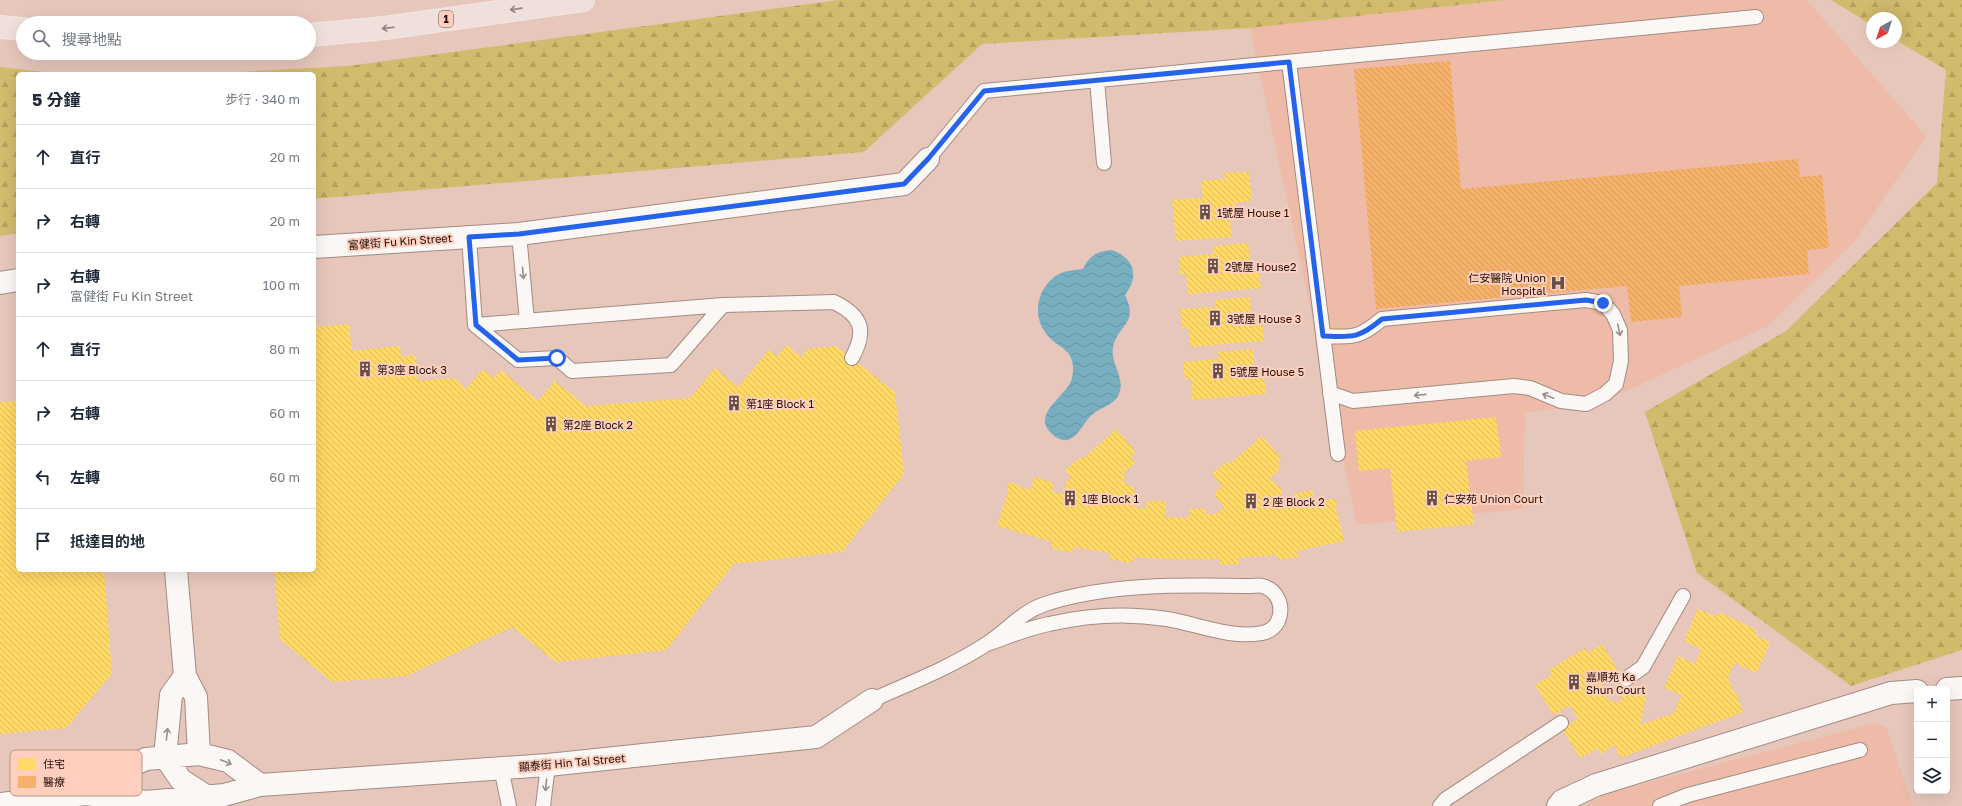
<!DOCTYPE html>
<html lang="zh-TW">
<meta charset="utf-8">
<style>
:root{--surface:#fff;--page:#f2f2f3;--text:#1f2937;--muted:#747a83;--line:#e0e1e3}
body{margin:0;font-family:"Golos Text","Noto Sans TC",sans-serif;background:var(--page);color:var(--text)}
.controls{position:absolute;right:12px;bottom:12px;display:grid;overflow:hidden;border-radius:6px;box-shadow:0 4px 16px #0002}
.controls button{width:36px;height:36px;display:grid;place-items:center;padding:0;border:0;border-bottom:1px solid var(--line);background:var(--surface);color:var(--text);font:20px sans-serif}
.compass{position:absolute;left:1866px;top:12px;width:36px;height:36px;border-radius:50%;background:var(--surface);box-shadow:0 4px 16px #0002;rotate:219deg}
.stop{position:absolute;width:12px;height:12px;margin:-9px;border:3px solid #2563eb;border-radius:50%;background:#fff}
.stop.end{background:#2563eb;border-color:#fff;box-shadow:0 1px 4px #0008}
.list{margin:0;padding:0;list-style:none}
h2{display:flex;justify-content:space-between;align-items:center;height:52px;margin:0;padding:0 16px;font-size:17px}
h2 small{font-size:13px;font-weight:400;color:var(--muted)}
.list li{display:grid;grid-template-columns:26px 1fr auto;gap:12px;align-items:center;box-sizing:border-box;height:64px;padding:0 16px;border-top:1px solid var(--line)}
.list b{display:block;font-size:15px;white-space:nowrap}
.list p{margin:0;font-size:13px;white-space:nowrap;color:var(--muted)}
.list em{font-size:13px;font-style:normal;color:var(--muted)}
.icon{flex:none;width:22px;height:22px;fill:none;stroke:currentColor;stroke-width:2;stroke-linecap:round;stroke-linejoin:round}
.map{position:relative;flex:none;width:1962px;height:806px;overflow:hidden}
.search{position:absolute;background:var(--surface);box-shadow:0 4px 16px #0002;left:16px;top:16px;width:300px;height:44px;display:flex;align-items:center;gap:10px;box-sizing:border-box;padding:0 14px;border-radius:22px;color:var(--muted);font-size:15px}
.panel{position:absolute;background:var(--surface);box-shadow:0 4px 16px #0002;left:16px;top:72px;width:300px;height:500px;border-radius:6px}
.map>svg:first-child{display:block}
</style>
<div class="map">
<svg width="1962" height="806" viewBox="0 0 1962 806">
<defs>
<pattern id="forest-firs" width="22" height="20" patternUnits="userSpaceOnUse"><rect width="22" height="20" fill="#d3bb6d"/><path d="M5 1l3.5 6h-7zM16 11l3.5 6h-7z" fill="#b5a05d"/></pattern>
<pattern id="water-waves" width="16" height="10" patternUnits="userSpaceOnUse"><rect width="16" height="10" fill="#78afc0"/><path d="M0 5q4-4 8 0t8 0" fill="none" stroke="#6895a4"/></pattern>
<pattern id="homes-back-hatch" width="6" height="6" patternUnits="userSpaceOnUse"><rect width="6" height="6" fill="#ffd966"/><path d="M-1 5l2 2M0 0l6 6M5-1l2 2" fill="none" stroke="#dab957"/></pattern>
<pattern id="health-back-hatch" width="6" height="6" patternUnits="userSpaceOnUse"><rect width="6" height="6" fill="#f6b26b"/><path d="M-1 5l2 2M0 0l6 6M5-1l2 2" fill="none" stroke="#d3985b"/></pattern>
</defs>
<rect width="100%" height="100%" fill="#e7c7bc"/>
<path fill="#eebba9" d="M 1505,0 L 1807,0 L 1926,136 L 1855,241 L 1768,326 L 1600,403 L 1525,413 L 1523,509 L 1357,525 L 1250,28 Z
M 1875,723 L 1886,727 L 1913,806 L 1585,806 L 1608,793 Z"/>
<path fill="url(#forest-firs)" d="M 839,0 L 1505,0 L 1250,28 L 982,44 L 864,152 L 314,199 L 314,74 L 200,74 L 348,66 Z
M 1831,0 L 1962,0 L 1962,650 L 1851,686 L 1697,573 L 1645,412 L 1786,331 L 1937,183 L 1946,70 L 1896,40 L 1896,18 L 1872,18 L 1872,25 Z
M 0,67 L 61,74 L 18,74 L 18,233 L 0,236 Z"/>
<path fill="url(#water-waves)" d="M 1112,250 C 1134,258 1140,276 1125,295 C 1139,324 1119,323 1113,347 C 1110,362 1124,376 1120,391 C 1116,405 1103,406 1093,414 C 1081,423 1074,453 1052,434 C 1029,414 1069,395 1072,378 C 1078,347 1057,350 1045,332 C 1031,312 1039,285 1059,274 C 1067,270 1075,270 1083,269 C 1089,256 1097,251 1112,250 Z"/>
<path fill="url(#homes-back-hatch)" d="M 1249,172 L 1252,201 L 1235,203 L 1237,220 L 1230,221 L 1232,237 L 1176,241 L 1172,200 L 1203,198 L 1201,181 L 1225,179 L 1224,173 Z
M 1248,243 L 1250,261 L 1247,261 L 1248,272 L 1259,271 L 1261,288 L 1188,294 L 1186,274 L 1180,274 L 1179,257 L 1214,254 L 1213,246 Z
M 1250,297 L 1251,313 L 1249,313 L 1250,323 L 1262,322 L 1264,341 L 1190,347 L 1188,327 L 1182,328 L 1180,309 L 1216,307 L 1215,300 Z
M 349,324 L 352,351 L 400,346 L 401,357 L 416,355 L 418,381 L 454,378 L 466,389 L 483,369 L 494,378 L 501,370 L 538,401 L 555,381 L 586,406 L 690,398 L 715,368 L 738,387 L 769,350 L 777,356 L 787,345 L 801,357 L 808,349 L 836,346 L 895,392 L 904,474 L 842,552 L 734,564 L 666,650 L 556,662 L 512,627 L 406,676 L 332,682 L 280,639 L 274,570 L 314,570 L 314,327 Z
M 1253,349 L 1254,365 L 1251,366 L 1252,378 L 1264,377 L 1266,394 L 1192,400 L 1191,379 L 1185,380 L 1183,362 L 1219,359 L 1218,352 Z
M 18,401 L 18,570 L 104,570 L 112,674 L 66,728 L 0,734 L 0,402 Z
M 1496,417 L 1501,457 L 1466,461 L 1474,524 L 1397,532 L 1390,468 L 1359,471 L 1355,431 Z
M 1116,429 L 1136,452 L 1131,457 L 1136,462 L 1122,475 L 1126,478 L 1122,481 L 1134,488 L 1135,494 L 1133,507 L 1146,509 L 1147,501 L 1165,501 L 1165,517 L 1190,518 L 1190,509 L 1206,509 L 1205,514 L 1216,514 L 1224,507 L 1216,497 L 1216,491 L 1222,486 L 1212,474 L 1228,461 L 1230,464 L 1262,436 L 1282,459 L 1277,463 L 1281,468 L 1269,479 L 1281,488 L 1284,505 L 1297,502 L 1294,494 L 1312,490 L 1316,504 L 1325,502 L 1328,499 L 1335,499 L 1337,502 L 1336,509 L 1344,541 L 1297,551 L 1299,557 L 1278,560 L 1277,555 L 1238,558 L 1239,564 L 1219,565 L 1220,559 L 1163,559 L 1133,557 L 1132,563 L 1109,559 L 1110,553 L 1074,547 L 1073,553 L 1051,548 L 1052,542 L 997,526 L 1008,492 L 1007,485 L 1010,483 L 1013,482 L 1018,486 L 1030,490 L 1035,477 L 1054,483 L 1052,491 L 1060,494 L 1066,489 L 1065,484 L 1071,477 L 1065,470 L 1081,457 L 1083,459 Z
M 1698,609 L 1716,617 L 1719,612 L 1757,630 L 1755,635 L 1770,642 L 1757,673 L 1734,663 L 1728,678 L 1734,693 L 1736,692 L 1743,712 L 1620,758 L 1615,745 L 1601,754 L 1598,748 L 1580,758 L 1562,729 L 1578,719 L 1570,705 L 1554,715 L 1535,685 L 1552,675 L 1549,670 L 1585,648 L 1588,653 L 1602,644 L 1620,674 L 1600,686 L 1608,700 L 1620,703 L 1624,686 L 1647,692 L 1640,725 L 1674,713 L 1682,695 L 1664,688 L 1678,656 L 1695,664 L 1701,649 L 1684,641 Z"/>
<path fill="url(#health-back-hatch)" d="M 1450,61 L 1461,189 L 1798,159 L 1800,177 L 1822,175 L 1829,248 L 1807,250 L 1809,274 L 1679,286 L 1682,317 L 1631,322 L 1627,286 L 1376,309 L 1354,69 Z"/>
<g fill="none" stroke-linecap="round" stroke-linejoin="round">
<g stroke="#a38b82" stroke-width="16">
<path id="lane" d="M 1289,62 L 1338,454
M 1097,80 L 1104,163
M 928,159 L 984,91 L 1756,17
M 519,234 L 527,321
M 469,237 L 475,325 L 518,360 L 557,358 L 572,371 L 671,365 L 723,305
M 475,325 L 723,305 L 834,302 C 862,316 867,330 852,358
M 1323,336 C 1353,337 1358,339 1382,319 L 1586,300 L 1603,303 L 1613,314 L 1620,330 L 1621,361 L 1616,384 L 1605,394 L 1586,404 L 1561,401 L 1530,388 L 1514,386 L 1353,401 L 1330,393
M 1626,679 L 1643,667 L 1683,596
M 872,700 C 910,683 949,668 985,645 C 1006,632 1021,612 1045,604 C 1109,583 1184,585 1251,586 C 1254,586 1259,585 1262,586 C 1287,592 1286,629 1262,633 C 1231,639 1197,624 1167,619 C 1129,613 1087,615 1049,624 C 1028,628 1007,637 987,644
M 501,768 L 509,806
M 543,806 L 548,765
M 1440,806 L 1446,799 L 1561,723
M 1660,806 L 1688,795 L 1860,750"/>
</g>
<g stroke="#a38b82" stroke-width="24">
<path id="street" d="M 314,247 L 519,234 L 904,184 L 928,159
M 0,283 L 18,280
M 176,570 L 185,676 L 196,697 L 199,754
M 185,676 L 171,695 L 165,757 L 181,780 L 206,796
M 1947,689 L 1962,688
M 86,794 L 126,768 L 146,759 L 199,754 L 228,761 L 260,785
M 0,804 L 86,794 L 146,802 L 224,795 L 260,785 L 548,765 L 816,737 L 872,700
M 1558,806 L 1562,801 L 1596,785 L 1891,693 L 1917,691"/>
</g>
<g stroke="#f4e6e1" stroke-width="24">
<path id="highway" d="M 0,27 L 23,29
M 309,35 L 385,28 L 583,0"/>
</g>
<use href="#lane" stroke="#fbf7f5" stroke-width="14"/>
<use href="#street" stroke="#fbf7f5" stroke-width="22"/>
<use href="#highway" stroke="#efe0db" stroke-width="22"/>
</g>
<defs><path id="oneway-shaft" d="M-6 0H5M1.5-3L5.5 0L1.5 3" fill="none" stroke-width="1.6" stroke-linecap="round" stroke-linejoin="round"/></defs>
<g stroke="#92827c">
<use href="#oneway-shaft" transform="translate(516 9) rotate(172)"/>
<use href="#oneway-shaft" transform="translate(388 28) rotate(173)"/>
</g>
<g stroke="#998e8a">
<use href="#oneway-shaft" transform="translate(523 273) rotate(85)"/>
<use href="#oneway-shaft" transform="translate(1619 330) rotate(78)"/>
<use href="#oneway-shaft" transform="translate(1420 395) rotate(174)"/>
<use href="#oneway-shaft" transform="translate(1548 396) rotate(-158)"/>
<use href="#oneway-shaft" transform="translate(167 734) rotate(-84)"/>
<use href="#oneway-shaft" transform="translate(226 762) rotate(22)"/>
<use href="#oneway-shaft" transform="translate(546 785) rotate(96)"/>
</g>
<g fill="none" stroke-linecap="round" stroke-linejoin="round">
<path stroke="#2563eb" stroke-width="5" d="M 557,358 L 518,360 L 476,325 L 469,237 L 519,234 L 904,184 L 928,159 L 984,91 L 1289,62 L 1323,336 C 1353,337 1358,339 1382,319 L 1586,300 L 1603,303"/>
</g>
<defs>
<g id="building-bare" transform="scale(1.2)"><path d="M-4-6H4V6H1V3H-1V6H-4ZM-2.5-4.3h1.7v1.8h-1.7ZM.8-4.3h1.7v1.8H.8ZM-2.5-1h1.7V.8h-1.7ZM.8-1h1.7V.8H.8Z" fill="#664f46" stroke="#fecfbe" stroke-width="2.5" paint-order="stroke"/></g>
<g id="hospital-bare" transform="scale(1.2)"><path d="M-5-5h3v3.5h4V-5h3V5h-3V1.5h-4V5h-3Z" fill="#664f46" stroke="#fecfbe" stroke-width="2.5" paint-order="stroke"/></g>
</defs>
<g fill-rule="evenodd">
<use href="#building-bare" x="1205" y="212"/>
<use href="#building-bare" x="1213" y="266"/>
<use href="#hospital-bare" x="1558" y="283"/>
<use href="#building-bare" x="1215" y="318"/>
<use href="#building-bare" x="365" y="369"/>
<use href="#building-bare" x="1218" y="371"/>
<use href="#building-bare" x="734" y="403"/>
<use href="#building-bare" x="551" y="424"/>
<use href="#building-bare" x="1070" y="498"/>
<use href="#building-bare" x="1432" y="498"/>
<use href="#building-bare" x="1251" y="501"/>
<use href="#building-bare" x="1574" y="682"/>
</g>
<g text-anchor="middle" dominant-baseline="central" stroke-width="4" stroke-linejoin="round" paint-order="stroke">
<rect fill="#fecfbe" stroke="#63483e" stroke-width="1" x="439" y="11" width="14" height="16" rx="3"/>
<g font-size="10" font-weight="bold" fill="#210e07">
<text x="446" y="19">1</text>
</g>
<g font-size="11" fill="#210e07" stroke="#fecfbe" text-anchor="start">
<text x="1217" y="212">1號屋 House 1</text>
<text x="1225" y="266">2號屋 House2</text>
<text x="1546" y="277" text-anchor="end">仁安醫院 Union<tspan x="1546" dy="13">Hospital</tspan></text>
<text x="1227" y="318">3號屋 House 3</text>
<text x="377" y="369">第3座 Block 3</text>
<text x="1230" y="371">5號屋 House 5</text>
<text x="746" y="403">第1座 Block 1</text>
<text x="563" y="424">第2座 Block 2</text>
<text x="1082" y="498">1座 Block 1</text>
<text x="1444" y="498">仁安苑 Union Court</text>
<text x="1263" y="501">2 座 Block 2</text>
<text x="1586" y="676">嘉順苑 Ka<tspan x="1586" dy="13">Shun Court</tspan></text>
</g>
<g font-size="11" fill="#210e07" stroke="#fecfbe">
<text transform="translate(400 241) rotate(-4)">富健街 Fu Kin Street</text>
<text transform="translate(572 762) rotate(-5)">顯泰街 Hin Tai Street</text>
</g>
</g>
<rect x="10" y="750" width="132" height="46" rx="6" fill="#fecfbe" stroke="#bc9587" stroke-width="1"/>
<rect x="18" y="758" width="18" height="12" fill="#ffd966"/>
<rect x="18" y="776" width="18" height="12" fill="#f6b26b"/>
<g font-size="11" fill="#210e07">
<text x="43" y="768">住宅</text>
<text x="43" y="786">醫療</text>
</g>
</svg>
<div class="controls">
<button>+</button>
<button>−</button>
<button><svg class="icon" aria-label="layers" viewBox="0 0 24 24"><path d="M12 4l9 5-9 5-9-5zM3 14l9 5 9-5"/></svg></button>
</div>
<svg class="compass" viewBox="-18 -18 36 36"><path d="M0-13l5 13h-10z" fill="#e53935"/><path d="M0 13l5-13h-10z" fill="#747a83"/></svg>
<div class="stop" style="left:557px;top:358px"></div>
<div class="stop end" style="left:1603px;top:303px"></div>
<div class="search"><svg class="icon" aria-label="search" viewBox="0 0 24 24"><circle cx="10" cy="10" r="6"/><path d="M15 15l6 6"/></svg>搜尋地點</div>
<section class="panel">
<h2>5 分鐘<small>步行 · 340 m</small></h2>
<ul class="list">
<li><svg class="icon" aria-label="ahead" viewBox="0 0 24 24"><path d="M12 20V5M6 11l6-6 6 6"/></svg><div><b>直行</b></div><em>20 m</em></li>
<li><svg class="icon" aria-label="right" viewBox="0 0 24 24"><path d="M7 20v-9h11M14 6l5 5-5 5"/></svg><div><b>右轉</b></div><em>20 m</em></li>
<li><svg class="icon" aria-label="right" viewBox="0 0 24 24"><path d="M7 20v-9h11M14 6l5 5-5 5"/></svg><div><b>右轉</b><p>富健街 Fu Kin Street</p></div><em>100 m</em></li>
<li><svg class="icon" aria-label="ahead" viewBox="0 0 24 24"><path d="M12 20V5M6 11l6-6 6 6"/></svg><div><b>直行</b></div><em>80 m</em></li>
<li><svg class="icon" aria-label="right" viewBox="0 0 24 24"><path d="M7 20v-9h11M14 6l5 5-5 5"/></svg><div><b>右轉</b></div><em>60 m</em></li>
<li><svg class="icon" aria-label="left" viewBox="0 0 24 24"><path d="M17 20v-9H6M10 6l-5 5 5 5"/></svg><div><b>左轉</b></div><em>60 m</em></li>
<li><svg class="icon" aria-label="arrive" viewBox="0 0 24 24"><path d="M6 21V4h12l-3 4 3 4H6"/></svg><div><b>抵達目的地</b></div></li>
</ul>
</section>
</div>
